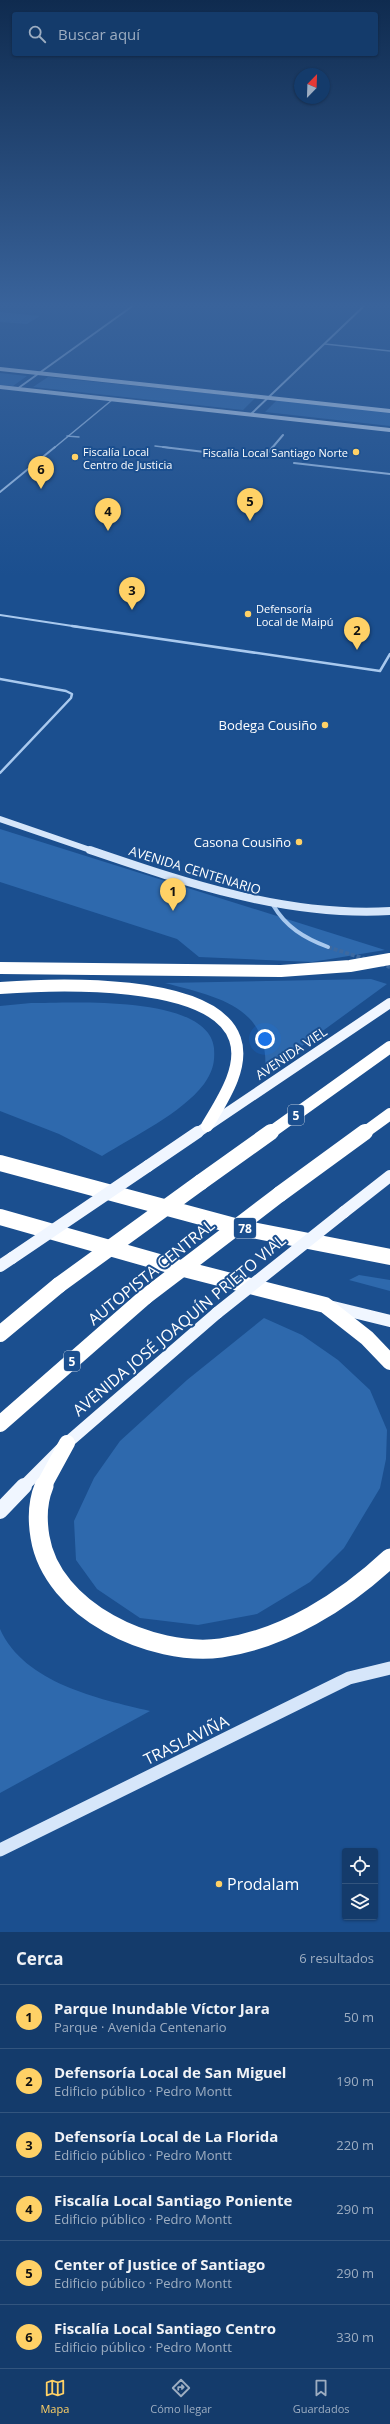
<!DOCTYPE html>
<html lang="es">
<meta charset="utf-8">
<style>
:root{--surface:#143b6b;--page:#1d4271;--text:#f1f3f6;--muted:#9dadc1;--line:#33557e;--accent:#ffd166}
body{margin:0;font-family:"Open Sans",sans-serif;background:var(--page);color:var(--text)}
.controls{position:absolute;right:12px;bottom:12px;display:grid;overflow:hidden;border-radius:4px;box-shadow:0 1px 3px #0004}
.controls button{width:36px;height:36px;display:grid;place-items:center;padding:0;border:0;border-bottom:1px solid var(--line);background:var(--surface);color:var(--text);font:20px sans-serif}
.compass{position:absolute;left:294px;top:68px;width:36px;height:36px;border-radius:50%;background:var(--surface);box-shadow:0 1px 3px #0004;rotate:23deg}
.you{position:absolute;left:265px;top:1039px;width:14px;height:14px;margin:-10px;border:3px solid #fff;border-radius:50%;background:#1a73e8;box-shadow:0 0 0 6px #1a73e833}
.badge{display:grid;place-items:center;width:26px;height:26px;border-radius:50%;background:var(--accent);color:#111;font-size:13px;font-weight:700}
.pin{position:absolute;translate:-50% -33px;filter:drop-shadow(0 1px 2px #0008)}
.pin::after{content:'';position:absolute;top:21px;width:14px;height:12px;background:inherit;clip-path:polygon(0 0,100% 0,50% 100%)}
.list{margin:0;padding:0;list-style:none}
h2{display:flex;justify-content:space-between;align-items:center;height:52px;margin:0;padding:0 16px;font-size:17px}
h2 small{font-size:13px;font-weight:400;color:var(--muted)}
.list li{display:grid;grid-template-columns:26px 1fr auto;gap:12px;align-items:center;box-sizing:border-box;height:64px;padding:0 16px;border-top:1px solid var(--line)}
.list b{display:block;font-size:15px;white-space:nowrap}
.list p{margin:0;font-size:13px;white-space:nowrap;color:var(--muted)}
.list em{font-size:13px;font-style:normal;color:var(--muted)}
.icon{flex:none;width:22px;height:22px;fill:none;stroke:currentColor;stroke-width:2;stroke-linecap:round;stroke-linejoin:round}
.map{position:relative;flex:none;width:390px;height:1932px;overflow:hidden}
.search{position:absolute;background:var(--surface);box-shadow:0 1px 3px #0004;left:12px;right:12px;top:12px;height:44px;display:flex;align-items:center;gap:10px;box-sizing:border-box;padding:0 14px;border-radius:4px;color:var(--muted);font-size:15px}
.sheet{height:436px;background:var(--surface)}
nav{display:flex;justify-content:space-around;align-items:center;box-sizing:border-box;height:56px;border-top:1px solid var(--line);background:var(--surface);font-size:11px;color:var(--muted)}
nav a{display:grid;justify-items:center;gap:2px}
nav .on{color:var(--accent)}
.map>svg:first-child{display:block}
</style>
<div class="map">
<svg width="390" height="1932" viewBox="0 0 390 1932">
<rect width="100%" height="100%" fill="#1b4f8f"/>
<path fill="#2e69ad" d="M 0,312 L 40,316 L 27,324 L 0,322 Z
M 0,373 L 27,376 L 13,386 L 0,385 Z
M 48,377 L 255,398 L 243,410 L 33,387 Z
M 277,400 L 390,412 L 390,426 L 265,412 Z
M 0,829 L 385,950 L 312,962 L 199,957 L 177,939 L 0,882 Z
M 371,979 L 387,984 L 265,1073 C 271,1006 217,997 165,983 Z
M 31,1003 C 71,1003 208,994 214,1048 C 215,1063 213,1071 204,1084 C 181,1114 134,1136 102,1156 L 59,1134 L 0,1111 L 0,1006 Z
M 359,1275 L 390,1280 L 390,1291 L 349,1280 Z
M 264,1318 L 302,1335 L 338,1360 L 370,1390 L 387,1430 L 386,1459 L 380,1488 L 344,1548 L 310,1582 L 257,1614 L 198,1625 L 140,1618 L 97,1589 L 76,1560 L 74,1521 L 94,1478 L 120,1441 L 187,1380 Z
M 0,1629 C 24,1683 99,1699 150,1711 L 0,1793 Z"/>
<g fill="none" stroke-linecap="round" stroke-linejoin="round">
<path stroke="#3d69a0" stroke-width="4" stroke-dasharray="4 2" stroke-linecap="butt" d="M 328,947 L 365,959
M 381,964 L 390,967"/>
<path stroke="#a9c9ee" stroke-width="1.5" d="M 325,344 L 390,351
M 67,436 L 79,437
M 155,446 L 171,448
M 54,448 L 112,400"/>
<path stroke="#a9c9ee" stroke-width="2" d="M 163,447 L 238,456
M 294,463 L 390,474
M 0,492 L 55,447
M 0,615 L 79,627"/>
<path stroke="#a9c9ee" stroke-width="2.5" d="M 72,626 L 380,671 L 390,654
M 0,679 L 66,691 L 72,694 L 71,698 L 0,773"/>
<path stroke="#a9c9ee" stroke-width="2" d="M 17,389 L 134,305
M 250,415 L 365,305
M 272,448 L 283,435"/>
<path stroke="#a9c9ee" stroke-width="2.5" d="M 265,456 L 273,447"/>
<path stroke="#a9c9ee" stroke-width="4" d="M 273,905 C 286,927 304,938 328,947"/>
<path stroke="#d6e6fa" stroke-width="4" d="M 0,369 L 390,411
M 0,387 L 390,430"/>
<path stroke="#d6e6fa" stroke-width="6" d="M 0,819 L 93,851"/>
<path stroke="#d6e6fa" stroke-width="8" d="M 90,850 C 187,883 286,917 390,911"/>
<path stroke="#d6e6fa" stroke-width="13" d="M 0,1850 L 349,1678 L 390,1668"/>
<path stroke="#f0f6ff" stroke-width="10" d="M 197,1133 L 390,1003"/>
<path stroke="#f0f6ff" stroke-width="12" d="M 148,1166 L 198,1132
M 344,1212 L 390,1176
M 0,1266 L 12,1258
M 329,1306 L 390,1321
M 23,1487 L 67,1443 L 217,1313"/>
<path stroke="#f0f6ff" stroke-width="16" d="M 0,1511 L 24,1486"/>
<path stroke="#fff" stroke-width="12" d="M 0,968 L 281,971 L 350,966 L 390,959
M 0,988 C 52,984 214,977 235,1039 C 245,1068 221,1102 207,1126
M 270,1133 L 390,1047
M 364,1133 L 390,1114"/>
<path stroke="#fff" stroke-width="16" d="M 0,1163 L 242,1228 L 390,1257
M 201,1182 L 271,1132
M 280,1194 L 365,1132
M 0,1217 L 180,1268 L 325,1305 L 367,1338 L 390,1362
M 0,1334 L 59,1285
M 0,1424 L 145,1297
M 43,1487 L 67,1443"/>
<path stroke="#fff" stroke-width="19" d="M 44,1486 C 37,1503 37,1519 40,1537 C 52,1611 152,1657 221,1648 C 284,1639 344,1601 390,1558"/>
<path stroke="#f0f6ff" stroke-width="12" d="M 12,1258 L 148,1166
M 217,1313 L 344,1212"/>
<path stroke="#fff" stroke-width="16" d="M 59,1285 L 201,1182
M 145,1297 L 280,1194"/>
</g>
<linearGradient id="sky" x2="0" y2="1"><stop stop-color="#0f2b4f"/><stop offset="0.53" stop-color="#39639b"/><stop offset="1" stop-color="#39639b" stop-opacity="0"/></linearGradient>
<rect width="390" height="576" fill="url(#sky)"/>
<g fill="#ffd166" stroke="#1b4f8f" stroke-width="1.5">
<circle cx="356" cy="452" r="4"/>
<circle cx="75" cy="457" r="4"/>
<circle cx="248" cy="614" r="4"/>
<circle cx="325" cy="725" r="4"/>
<circle cx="299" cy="842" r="4"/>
<circle cx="219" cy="1884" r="4"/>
</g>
<g text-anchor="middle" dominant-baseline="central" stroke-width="4" stroke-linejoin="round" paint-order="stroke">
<g font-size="11" fill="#fff" stroke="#1b4f8f" text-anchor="start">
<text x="83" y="451">Fiscalía Local<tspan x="83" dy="13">Centro de Justicia</tspan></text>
<text x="348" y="452" text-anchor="end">Fiscalía Local Santiago Norte</text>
<text x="256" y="608">Defensoría<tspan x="256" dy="13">Local de Maipú</tspan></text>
</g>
<g fill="#1b4f8f" stroke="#bbcadd" stroke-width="1">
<rect x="288" y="1105" width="16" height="20" rx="3"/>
<rect x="234" y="1218" width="22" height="20" rx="3"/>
<rect x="64" y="1351" width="16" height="20" rx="3"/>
</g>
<g font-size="12" font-weight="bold" fill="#fff">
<text x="296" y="1115">5</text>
<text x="245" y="1228">78</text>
<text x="72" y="1361">5</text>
</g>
<g font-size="13" fill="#fff" stroke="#1b4f8f" text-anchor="end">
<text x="317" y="725">Bodega Cousiño</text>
<text x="291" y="842">Casona Cousiño</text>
</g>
<g font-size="13" fill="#fff" stroke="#1b4f8f">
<text transform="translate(195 870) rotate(17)">AVENIDA CENTENARIO</text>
<text transform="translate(291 1053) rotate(-34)">AVENIDA VIEL</text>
</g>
<g font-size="16" fill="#fff" stroke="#1b4f8f">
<text transform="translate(151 1272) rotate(-39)">AUTOPISTA CENTRAL</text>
<text transform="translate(179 1325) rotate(-40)">AVENIDA JOSÉ JOAQUÍN PRIETO VIAL</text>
<text transform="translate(186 1740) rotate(-26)">TRASLAVIÑA</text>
</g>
<g font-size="16" fill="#fff" stroke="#1b4f8f" text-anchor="start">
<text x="227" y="1884">Prodalam</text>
</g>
</g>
</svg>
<div class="controls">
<button><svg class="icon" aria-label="locate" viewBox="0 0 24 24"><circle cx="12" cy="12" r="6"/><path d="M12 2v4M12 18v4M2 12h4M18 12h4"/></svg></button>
<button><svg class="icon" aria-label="layers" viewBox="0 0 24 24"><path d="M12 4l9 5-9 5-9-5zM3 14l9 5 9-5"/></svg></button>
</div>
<svg class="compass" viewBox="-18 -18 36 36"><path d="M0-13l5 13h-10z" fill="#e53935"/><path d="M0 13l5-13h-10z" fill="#9dadc1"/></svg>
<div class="you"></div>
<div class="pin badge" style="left:173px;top:911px">1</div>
<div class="pin badge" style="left:357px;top:650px">2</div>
<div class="pin badge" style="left:132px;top:610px">3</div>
<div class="pin badge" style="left:108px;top:531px">4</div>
<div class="pin badge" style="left:250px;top:521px">5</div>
<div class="pin badge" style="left:41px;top:489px">6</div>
<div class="search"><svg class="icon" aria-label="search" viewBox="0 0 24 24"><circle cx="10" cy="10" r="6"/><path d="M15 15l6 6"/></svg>Buscar aquí</div>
</div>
<section class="sheet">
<h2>Cerca<small>6 resultados</small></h2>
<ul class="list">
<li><span class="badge">1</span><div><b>Parque Inundable Víctor Jara</b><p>Parque · Avenida Centenario</p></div><em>50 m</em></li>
<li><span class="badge">2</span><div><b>Defensoría Local de San Miguel</b><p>Edificio público · Pedro Montt</p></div><em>190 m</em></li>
<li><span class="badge">3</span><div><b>Defensoría Local de La Florida</b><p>Edificio público · Pedro Montt</p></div><em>220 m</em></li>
<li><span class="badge">4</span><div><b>Fiscalía Local Santiago Poniente</b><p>Edificio público · Pedro Montt</p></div><em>290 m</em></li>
<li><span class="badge">5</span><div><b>Center of Justice of Santiago</b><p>Edificio público · Pedro Montt</p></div><em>290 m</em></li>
<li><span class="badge">6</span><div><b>Fiscalía Local Santiago Centro</b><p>Edificio público · Pedro Montt</p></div><em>330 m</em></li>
</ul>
</section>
<nav>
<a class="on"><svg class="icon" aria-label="map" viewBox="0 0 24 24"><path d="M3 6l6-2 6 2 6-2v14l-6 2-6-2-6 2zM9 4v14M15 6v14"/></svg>Mapa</a>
<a><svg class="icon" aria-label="directions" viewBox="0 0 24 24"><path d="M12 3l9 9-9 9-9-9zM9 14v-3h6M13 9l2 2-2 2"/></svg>Cómo llegar</a>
<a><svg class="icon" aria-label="saved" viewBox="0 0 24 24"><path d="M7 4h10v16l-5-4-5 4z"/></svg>Guardados</a>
</nav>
